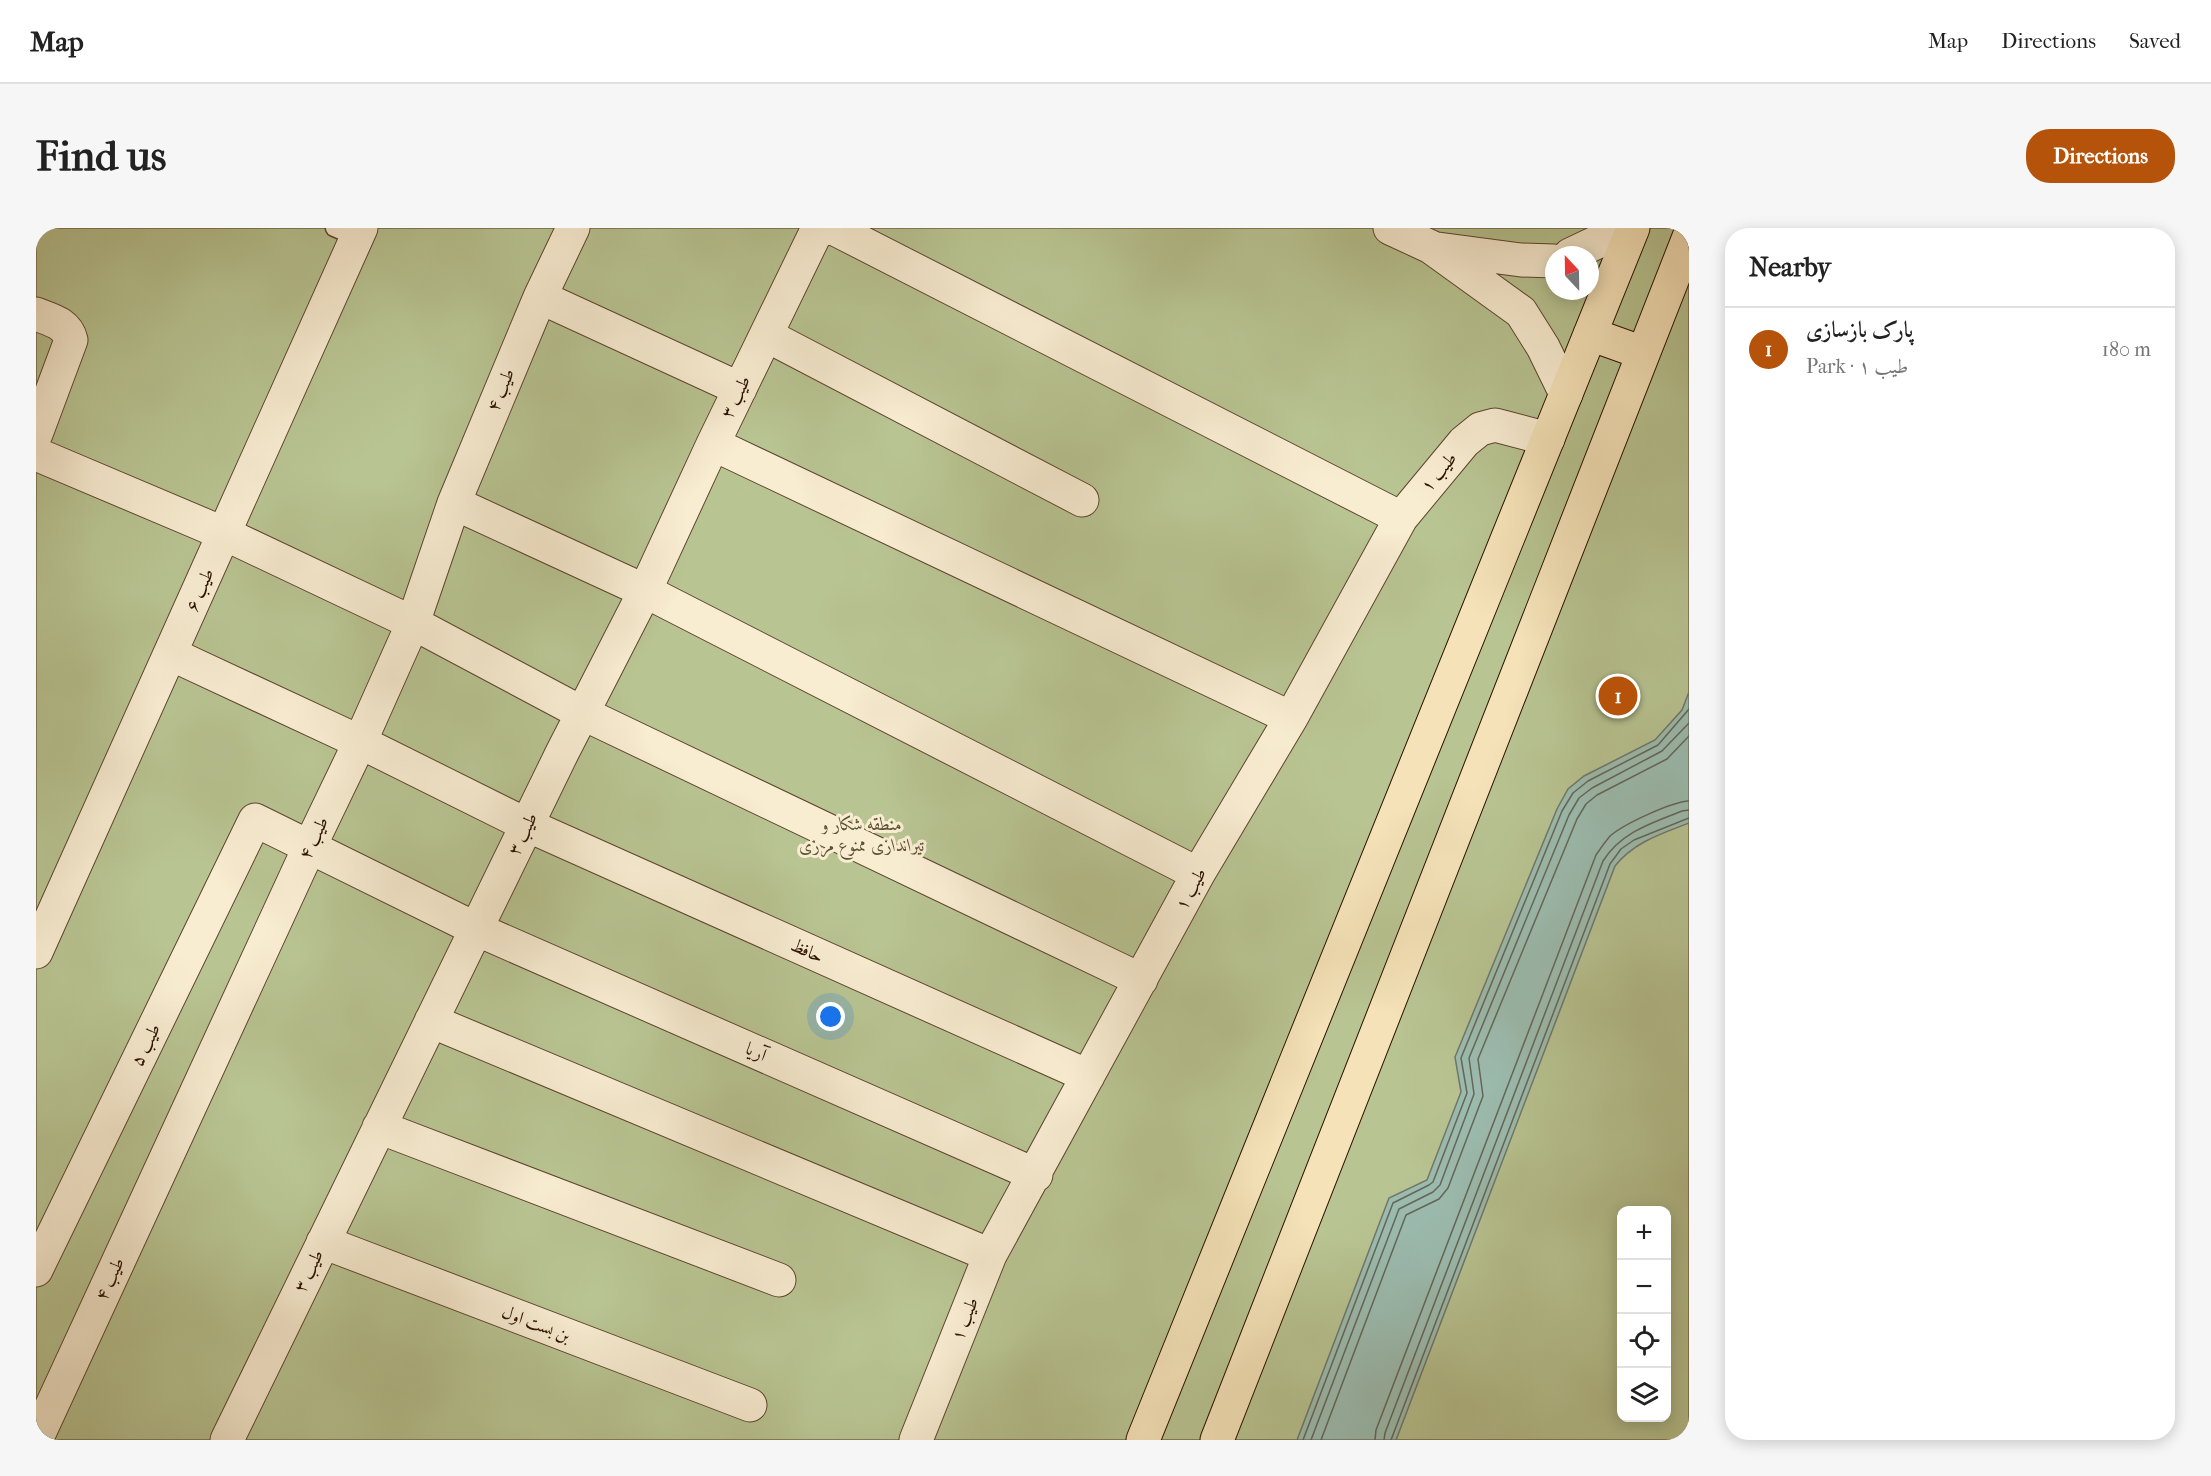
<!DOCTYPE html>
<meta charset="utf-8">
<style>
:root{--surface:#fff;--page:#f6f6f6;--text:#222;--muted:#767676;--line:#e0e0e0;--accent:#b45309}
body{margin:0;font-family:"IM FELL French Canon",Amiri,serif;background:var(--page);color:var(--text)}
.controls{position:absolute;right:18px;bottom:18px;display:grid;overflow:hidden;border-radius:12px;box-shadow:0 3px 15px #0003}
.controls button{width:54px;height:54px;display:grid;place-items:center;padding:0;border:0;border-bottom:2px solid var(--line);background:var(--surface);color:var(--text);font:30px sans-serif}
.compass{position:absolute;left:1509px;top:18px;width:54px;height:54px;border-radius:50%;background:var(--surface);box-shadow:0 3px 15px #0003;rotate:338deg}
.you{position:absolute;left:795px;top:789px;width:21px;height:21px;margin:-15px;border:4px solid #fff;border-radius:50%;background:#1a73e8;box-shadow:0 0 0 9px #1a73e833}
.badge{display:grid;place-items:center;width:39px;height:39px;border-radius:50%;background:var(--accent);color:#fff;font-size:20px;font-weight:700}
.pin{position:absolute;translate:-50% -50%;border:3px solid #fff;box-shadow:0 2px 6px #0006}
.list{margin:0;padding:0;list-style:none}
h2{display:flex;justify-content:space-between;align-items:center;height:78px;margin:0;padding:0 24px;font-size:26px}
h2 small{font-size:20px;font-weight:400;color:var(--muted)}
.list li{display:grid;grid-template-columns:39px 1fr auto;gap:18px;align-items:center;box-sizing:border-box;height:84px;padding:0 24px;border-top:2px solid var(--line)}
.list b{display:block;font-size:22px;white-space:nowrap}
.list p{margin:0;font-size:20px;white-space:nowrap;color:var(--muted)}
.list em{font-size:20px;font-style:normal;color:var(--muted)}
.icon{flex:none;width:33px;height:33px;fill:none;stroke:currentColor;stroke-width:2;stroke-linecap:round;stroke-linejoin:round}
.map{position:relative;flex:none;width:1653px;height:1212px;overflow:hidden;border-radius:24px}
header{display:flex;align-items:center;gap:36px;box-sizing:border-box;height:84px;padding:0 30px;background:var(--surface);border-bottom:2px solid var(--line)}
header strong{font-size:28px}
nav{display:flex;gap:33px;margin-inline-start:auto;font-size:21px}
.intro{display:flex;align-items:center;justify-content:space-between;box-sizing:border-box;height:144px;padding:0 36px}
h1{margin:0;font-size:42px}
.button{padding:15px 27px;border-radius:24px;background:var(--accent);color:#fff;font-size:21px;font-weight:700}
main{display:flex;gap:36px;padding:0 36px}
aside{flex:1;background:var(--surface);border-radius:24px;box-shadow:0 3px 15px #0003}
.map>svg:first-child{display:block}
</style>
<header>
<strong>Map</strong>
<nav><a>Map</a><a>Directions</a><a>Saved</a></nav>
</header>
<div class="intro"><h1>Find us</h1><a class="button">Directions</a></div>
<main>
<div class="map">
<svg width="1653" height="1212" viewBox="0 0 1653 1212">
<rect width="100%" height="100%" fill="#f5e2b8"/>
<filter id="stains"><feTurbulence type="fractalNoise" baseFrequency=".00333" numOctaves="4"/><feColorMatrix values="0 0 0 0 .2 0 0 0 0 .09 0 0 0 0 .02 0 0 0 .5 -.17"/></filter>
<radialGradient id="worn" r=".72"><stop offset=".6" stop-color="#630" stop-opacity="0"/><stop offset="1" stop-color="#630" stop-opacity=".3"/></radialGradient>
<path fill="#b8c492" stroke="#726a49" stroke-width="1.5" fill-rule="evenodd" d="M 0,0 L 1653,0 L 1653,1212 L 0,1212 ZM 1518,27 L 1554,27 L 1554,63 L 1518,63 ZM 1586,982 L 1630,982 L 1630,1190 L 1586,1190 Z"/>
<path fill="#9cbdb1" stroke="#6f786a" stroke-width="1.5" d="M 1653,464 L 1653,595 C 1625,606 1598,614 1579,638 L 1360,1212 L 1261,1212 L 1353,970 L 1391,952 L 1425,864 L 1419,829 L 1521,581 L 1532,561 L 1548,548 L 1619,512 L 1646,482 Z"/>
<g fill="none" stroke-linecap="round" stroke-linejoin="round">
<path stroke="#646758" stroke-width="1.5" d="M 1267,1212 L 1357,975 L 1393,957 L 1397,954 L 1431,865 L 1425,830 L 1526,583 L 1537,565 L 1552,553 L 1622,517 L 1653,481
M 1275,1212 L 1363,981 L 1397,964 L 1404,957 L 1438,866 L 1433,830 L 1533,587 L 1543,570 L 1556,560 L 1626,523 L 1653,495
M 1285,1212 L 1370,987 L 1403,971 L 1412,960 L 1447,868 L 1442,831 L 1541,591 L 1550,576 L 1561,567 L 1631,531 L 1653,508
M 1339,1212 L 1340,1202 L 1560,627 C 1564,621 1569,614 1574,608 C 1588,596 1635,574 1653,573
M 1348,1212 L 1349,1205 L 1567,633 C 1585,604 1616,595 1646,583 L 1653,582
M 1355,1212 L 1574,636 L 1585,621 L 1598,612 L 1653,590"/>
<g stroke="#5e452e" stroke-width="19">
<path id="service" d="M 298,0 L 321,10"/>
</g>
<g stroke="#5e452e" stroke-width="35">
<path id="minor" d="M 797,0 L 1365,290
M 504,69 L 704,161
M 0,86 C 15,92 31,95 35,112 L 0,206
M 730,107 L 1046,272
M 677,216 L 1255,490
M 0,226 L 189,306 L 377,395 L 546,485 L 1105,752
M 418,275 L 609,363 L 1162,646
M 135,426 L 324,514 L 491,597 L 1052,848
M 0,724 L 325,0
M 395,793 L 954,1027
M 343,899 L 743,1052
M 287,1014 L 714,1177
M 0,1042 L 219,592 L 440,701 L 1000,947
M 0,1212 L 273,620 L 324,514 L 377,395 L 418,275 L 504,69 L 537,0
M 191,1212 L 526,525 L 609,363 L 677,216 L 782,0
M 880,1212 L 954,1027 L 1162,646 L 1255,490 L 1365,290 L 1428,214 L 1444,201 L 1459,197 L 1512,211"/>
</g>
<g stroke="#5e452e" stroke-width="35">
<path id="tertiary" d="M 1354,0 L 1395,19 L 1485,84 L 1507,119 L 1530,166
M 1402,21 L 1485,32 L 1518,33
M 1534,27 L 1578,6 L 1586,0"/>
</g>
<g stroke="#2b1100" stroke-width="35">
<path id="primary" d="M 1554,106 L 1607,125
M 1107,1212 L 1597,0
M 1181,1212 L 1653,9"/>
</g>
<use href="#service" stroke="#f8ecd1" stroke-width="16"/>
<use href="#minor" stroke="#f8ecd1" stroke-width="33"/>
<use href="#tertiary" stroke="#f8ecd1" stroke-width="33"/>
<use href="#primary" stroke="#f5e2b8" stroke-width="33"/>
</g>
<g text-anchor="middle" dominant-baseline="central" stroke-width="6" stroke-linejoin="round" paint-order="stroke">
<g font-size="18" fill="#2b1100" stroke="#f8ecd1">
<text transform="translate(465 162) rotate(-67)">طیب ۴</text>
<text transform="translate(700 169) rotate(-64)">طیب ۳</text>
<text transform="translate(1403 244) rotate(-50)">طیب ۱</text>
<text transform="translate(164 362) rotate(-66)">طیب ۶</text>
<text transform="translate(487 606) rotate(-64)">طیب ۳</text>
<text transform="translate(278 610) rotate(-64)">طیب ۴</text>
<text transform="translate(1155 661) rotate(-61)">طیب ۱</text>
<text transform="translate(771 723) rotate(24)">حافظ</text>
<text transform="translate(110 817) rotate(-64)">طیب ۵</text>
<text transform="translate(720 824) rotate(24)">آریا</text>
<text transform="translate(273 1043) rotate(-64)">طیب ۳</text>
<text transform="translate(74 1051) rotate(-65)">طیب ۴</text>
<text transform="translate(929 1091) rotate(-68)">طیب ۱</text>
<text transform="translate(500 1096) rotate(21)">بن بست اول</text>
</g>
<g font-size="18" font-style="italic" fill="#5c5033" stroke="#f8ecd1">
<text x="826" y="596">منطقه شکار و<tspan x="826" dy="21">تیراندازی ممنوع مرزی</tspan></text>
</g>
</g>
<rect width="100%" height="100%" filter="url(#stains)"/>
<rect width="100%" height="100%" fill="url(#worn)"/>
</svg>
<div class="controls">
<button>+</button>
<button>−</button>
<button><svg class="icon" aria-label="locate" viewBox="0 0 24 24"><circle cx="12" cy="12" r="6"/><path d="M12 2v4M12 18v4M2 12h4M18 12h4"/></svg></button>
<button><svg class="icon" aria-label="layers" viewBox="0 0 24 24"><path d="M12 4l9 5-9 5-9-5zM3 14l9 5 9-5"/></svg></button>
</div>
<svg class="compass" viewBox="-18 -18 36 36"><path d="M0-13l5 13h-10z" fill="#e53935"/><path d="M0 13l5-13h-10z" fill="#767676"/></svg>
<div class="you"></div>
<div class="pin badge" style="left:1582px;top:468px">1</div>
</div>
<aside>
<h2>Nearby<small></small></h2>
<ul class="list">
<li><span class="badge">1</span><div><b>پارک بازسازی</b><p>Park · طیب ۱</p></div><em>180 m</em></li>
</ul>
</aside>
</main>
